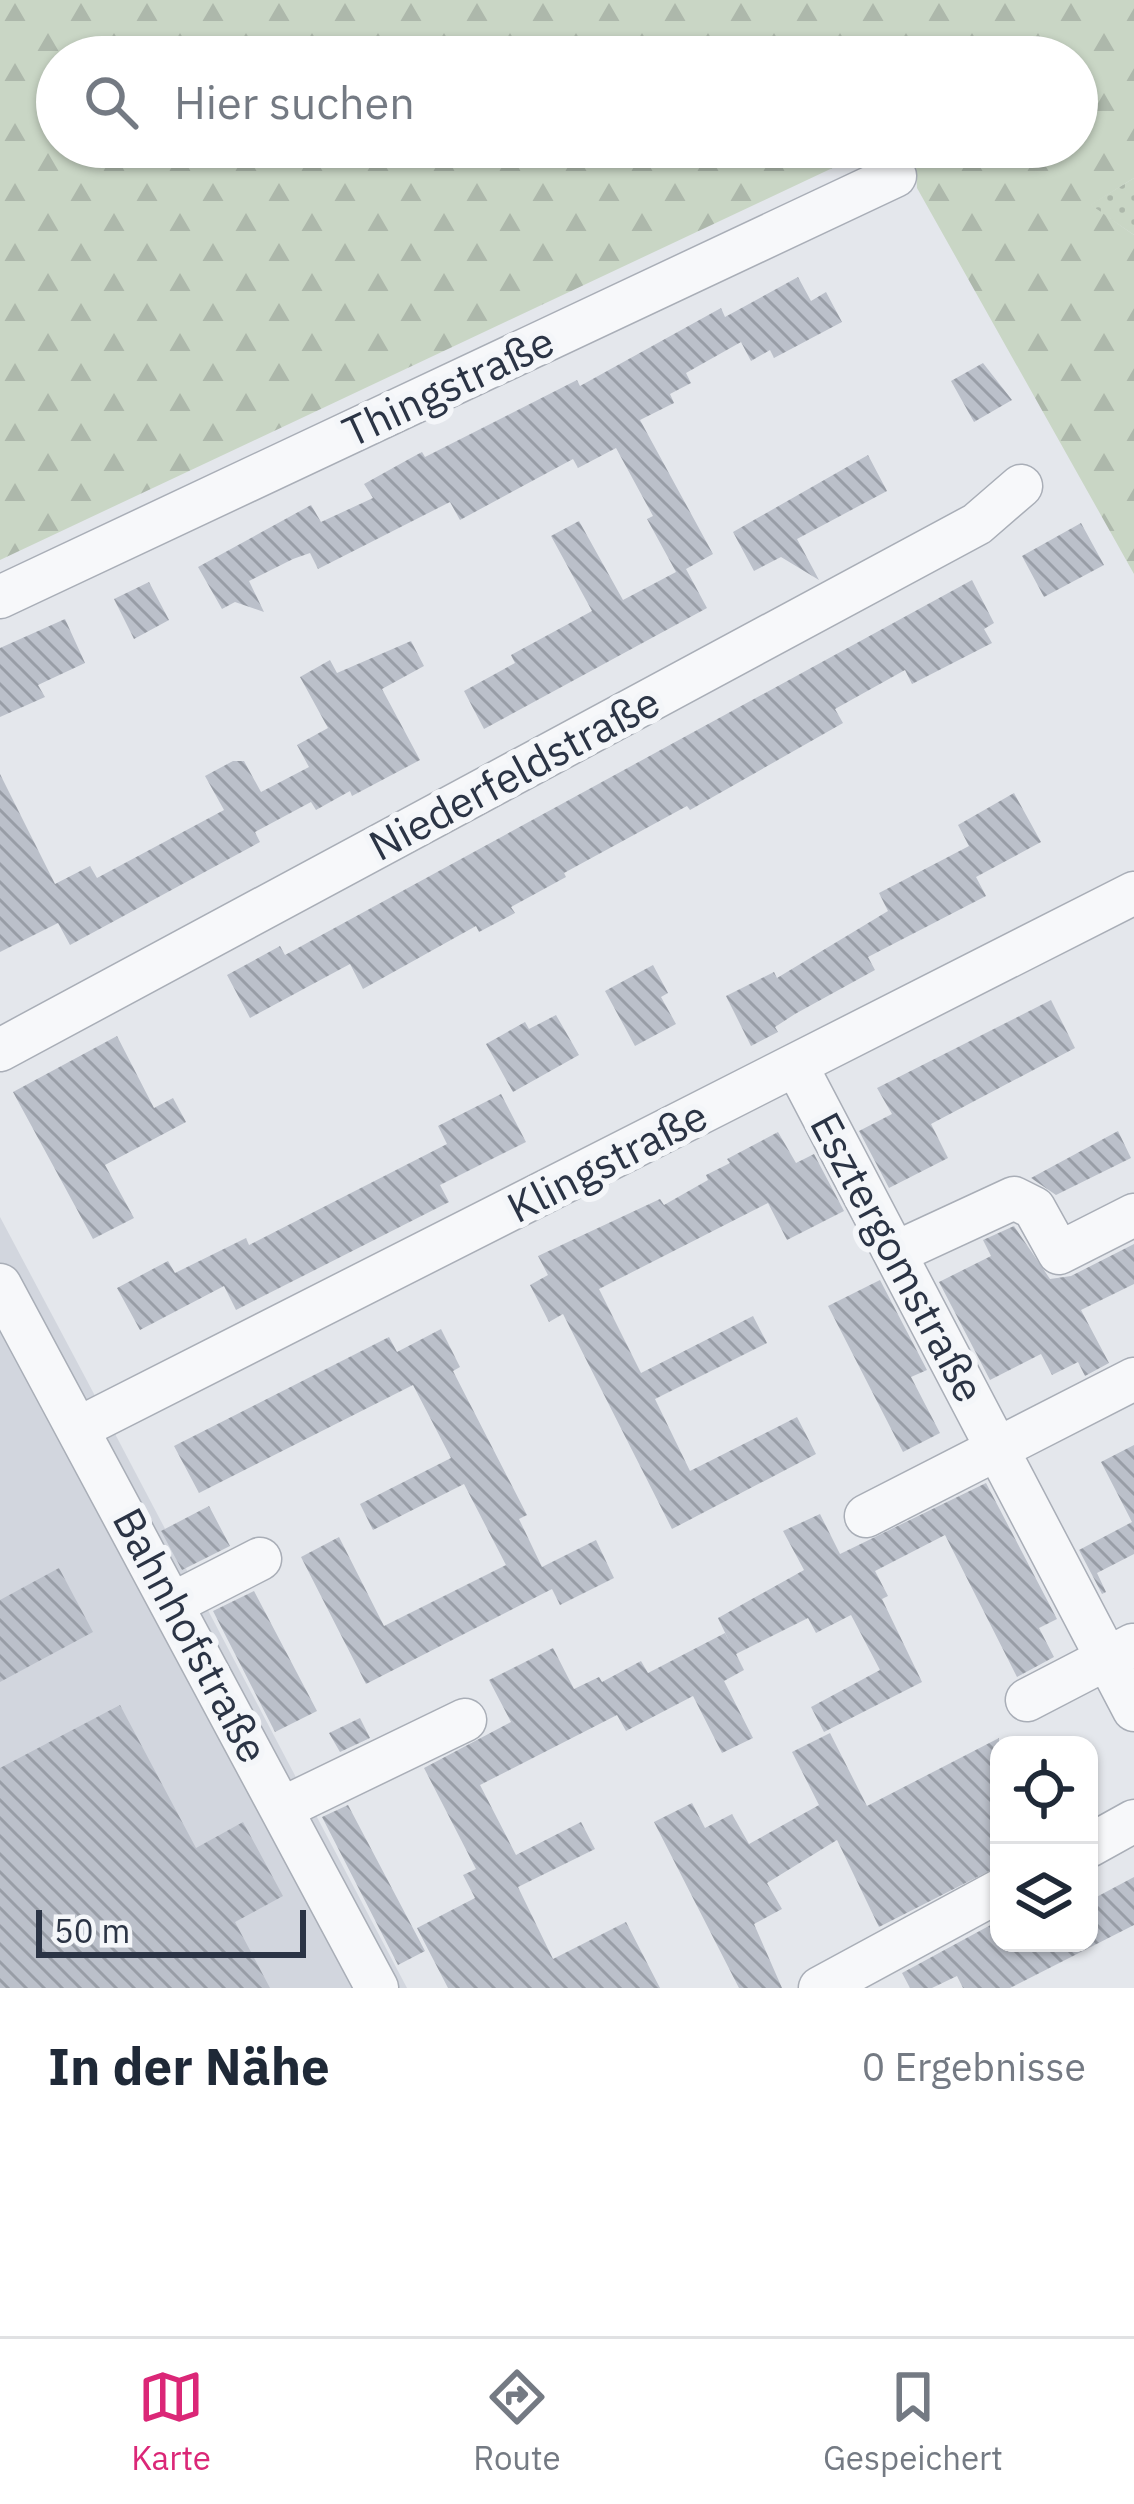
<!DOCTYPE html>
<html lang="de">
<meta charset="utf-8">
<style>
:root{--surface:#fff;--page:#f6f6f7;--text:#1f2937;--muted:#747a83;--line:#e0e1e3;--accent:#db2777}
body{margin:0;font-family:"IBM Plex Sans",sans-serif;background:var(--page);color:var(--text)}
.controls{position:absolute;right:36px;bottom:36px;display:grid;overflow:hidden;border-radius:24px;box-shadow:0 3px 9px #0004}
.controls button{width:108px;height:108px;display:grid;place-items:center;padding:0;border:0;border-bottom:3px solid var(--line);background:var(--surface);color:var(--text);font:60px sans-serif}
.scale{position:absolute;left:36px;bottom:30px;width:270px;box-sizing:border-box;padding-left:12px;border:6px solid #2b3445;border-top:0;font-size:33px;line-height:42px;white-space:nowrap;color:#2b3445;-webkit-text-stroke:9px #f4f6f9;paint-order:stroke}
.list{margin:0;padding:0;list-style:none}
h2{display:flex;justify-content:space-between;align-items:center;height:156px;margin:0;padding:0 48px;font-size:51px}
h2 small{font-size:39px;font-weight:400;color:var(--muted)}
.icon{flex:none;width:66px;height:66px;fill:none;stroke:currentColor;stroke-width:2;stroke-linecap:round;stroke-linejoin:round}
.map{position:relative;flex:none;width:1134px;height:1988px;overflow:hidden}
.search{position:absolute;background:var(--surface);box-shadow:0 3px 9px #0004;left:36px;right:36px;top:36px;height:132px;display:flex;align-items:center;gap:30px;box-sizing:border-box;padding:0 42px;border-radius:66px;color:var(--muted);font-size:45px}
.sheet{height:348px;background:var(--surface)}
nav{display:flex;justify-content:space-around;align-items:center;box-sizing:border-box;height:168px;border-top:3px solid var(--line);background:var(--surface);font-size:33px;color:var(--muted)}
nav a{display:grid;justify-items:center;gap:6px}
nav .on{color:var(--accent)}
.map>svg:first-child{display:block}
</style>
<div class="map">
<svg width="1134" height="1988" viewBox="0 0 1134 1988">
<defs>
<pattern id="grass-dots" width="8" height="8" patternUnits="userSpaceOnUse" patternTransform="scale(3)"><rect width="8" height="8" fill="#c9d6c5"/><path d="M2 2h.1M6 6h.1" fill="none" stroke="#adb8ab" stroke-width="1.8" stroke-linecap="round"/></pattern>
<pattern id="forest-firs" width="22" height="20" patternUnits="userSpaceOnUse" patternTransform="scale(3)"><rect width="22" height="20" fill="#c9d6c5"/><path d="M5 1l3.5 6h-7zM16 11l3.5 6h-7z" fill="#adb8ab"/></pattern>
<pattern id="building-back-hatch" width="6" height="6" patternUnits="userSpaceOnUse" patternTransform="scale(3)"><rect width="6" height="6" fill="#bbc0ca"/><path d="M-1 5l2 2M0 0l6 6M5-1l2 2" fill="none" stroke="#989da6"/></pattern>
</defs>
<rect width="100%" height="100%" fill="#e4e7ec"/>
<path fill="#d2d6de" d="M 0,1217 L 84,1375 L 407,1988 L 0,1988 Z"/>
<path fill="url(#grass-dots)" d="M 1134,178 L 1134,235 L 1090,205 Z"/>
<path fill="url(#forest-firs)" d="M 0,0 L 1134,0 L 1134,178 L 1091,205 L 1134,235 L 1134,574 L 917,188 L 915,147 L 1077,147 L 1077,57 L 57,57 L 57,147 L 877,147 L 0,560 Z"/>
<path fill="url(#building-back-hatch)" d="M 798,277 L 811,301 L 826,292 L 842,322 L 774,358 L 770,350 L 751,361 L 741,342 L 686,373 L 691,383 L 670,394 L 674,403 L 640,420 L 713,554 L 686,569 L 707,608 L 484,729 L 464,691 L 515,663 L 511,655 L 592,611 L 551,536 L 579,521 L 623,600 L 676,572 L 647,519 L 653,516 L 616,448 L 578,468 L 573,459 L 460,520 L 450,502 L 318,569 L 310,553 L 293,559 L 249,581 L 264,612 L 235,602 L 222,609 L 198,567 L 311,505 L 321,522 L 373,498 L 364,484 L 409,459 L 422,452 L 425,457 L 577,380 L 580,386 L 721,308 L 725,317 Z
M 983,363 L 1012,400 L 974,422 L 951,381 Z
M 868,455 L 887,491 L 797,539 L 819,580 L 781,557 L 754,571 L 733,532 Z
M 1081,523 L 1104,565 L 1044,597 L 1022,556 Z
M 972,580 L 994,623 L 984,629 L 992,643 L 912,684 L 905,670 L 835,709 L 843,723 L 690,810 L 687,806 L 564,873 L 566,877 L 511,907 L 515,913 L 479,932 L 476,926 L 363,989 L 350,964 L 250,1018 L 227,975 L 280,946 L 285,955 Z
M 149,582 L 169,620 L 134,639 L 114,599 Z
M 65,619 L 85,663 L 38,685 L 45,697 L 0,717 L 0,648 Z
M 411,641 L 424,666 L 382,689 L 420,760 L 352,796 L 350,791 L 316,810 L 311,802 L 255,832 L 260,842 L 70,945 L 58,923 L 0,952 L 0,774 L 55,884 L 90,866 L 97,878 L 224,810 L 205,776 L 233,761 L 244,761 L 261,792 L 309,767 L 297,745 L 328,728 L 300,677 L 330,660 L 337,673 Z
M 1014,793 L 1041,842 L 976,877 L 986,896 L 868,957 L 875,970 L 795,1014 L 775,1027 L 778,1032 L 751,1046 L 726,996 L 774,972 L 777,978 L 888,911 L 879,893 L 969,846 L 958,825 Z
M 653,965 L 668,993 L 661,997 L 676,1024 L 635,1046 L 605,991 Z
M 1051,1000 L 1075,1048 L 931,1124 L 948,1158 L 889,1188 L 859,1131 L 892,1114 L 877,1088 Z
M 556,1015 L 579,1055 L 513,1092 L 486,1044 L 525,1022 L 529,1029 Z
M 117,1036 L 154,1108 L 173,1098 L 186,1122 L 105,1165 L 134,1218 L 93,1239 L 13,1092 Z
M 501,1094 L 526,1142 L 440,1185 L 449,1202 L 236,1310 L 224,1286 L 140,1330 L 117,1288 L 168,1261 L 175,1273 L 246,1238 L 249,1245 L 447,1144 L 438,1126 Z
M 1118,1131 L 1131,1158 L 1056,1195 L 1031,1178 Z
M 778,1132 L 796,1163 L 814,1154 L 844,1211 L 787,1240 L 768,1203 L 599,1289 L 641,1373 L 753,1316 L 767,1343 L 655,1399 L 690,1471 L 797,1417 L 816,1454 L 672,1529 L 563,1314 L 549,1322 L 530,1285 L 548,1275 L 538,1256 L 660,1199 L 664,1205 L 708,1180 L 706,1175 L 730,1163 L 727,1159 Z
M 1014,1226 L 1050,1279 L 1071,1276 L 1134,1244 L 1134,1284 L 1081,1310 L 1109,1363 L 1085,1376 L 1078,1362 L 1052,1375 L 1041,1354 L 990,1380 L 939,1282 L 991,1256 L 983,1240 Z
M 880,1280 L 927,1370 L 911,1377 L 940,1433 L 903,1452 L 828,1306 Z
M 441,1329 L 460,1367 L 453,1371 L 527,1515 L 519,1519 L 542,1567 L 596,1540 L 614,1578 L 560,1605 L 552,1589 L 366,1684 L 301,1557 L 339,1537 L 384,1626 L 506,1565 L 464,1484 L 373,1530 L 360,1504 L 451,1458 L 413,1385 L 199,1493 L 174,1446 L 389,1337 L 397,1352 Z
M 1134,1445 L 1134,1554 L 1097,1573 L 1106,1592 L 1102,1594 L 1079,1550 L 1132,1522 L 1101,1462 Z
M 986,1483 L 1057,1619 L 1039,1628 L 1054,1657 L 1017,1677 L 945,1535 L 875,1571 L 888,1596 L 882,1599 L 922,1682 L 824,1732 L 811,1707 L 880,1670 L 851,1615 L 816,1633 L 808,1618 L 736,1654 L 744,1670 L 724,1681 L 753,1738 L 722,1753 L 693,1696 L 626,1731 L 617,1715 L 480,1785 L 516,1855 L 581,1822 L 595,1849 L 518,1887 L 553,1959 L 626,1922 L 660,1988 L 448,1988 L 417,1928 L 475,1898 L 463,1875 L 476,1869 L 424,1768 L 511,1722 L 489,1680 L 553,1648 L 574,1689 L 599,1677 L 602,1682 L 641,1661 L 648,1673 L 725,1633 L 731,1645 L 718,1618 L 804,1570 L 783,1531 L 820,1514 L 840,1554 Z
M 209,1506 L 230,1546 L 182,1570 L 161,1531 Z
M 59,1568 L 93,1632 L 0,1682 L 0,1600 Z
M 254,1591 L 317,1711 L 275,1732 L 213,1611 Z
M 120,1705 L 196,1848 L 243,1822 L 283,1896 L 235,1922 L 270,1988 L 0,1988 L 0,1768 Z
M 360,1718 L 370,1738 L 340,1752 L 329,1733 Z
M 830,1733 L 867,1806 L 999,1738 L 999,1866 L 879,1927 L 837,1840 L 767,1883 L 782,1909 L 754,1924 L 782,1988 L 739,1988 L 654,1822 L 692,1803 L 705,1828 L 732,1814 L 749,1844 L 819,1805 L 792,1752 Z
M 348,1805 L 425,1951 L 398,1965 L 322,1817 Z
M 1134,1877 L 1134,1925 L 1010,1988 L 963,1988 L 957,1976 L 932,1988 L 910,1988 L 902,1973 L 998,1921 L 999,1943 L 1089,1943 L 1089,1901 Z"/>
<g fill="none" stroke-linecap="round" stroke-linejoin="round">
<g stroke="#a9aeb7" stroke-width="45">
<path id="street" d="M 0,597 L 895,176
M 0,1050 L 977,524 L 1021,486
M 796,1065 L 1134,1710
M 895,1253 L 1014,1198 L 1034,1208 L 1059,1253 L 1134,1215
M 0,1285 L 377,1988
M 79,1428 L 1134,893
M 866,1516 L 1134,1379
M 174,1603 L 260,1559
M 1027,1700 L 1133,1645
M 283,1808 L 465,1720
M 1089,1846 L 1134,1821
M 820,1988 L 999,1891"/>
</g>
<use href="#street" stroke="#f7f8fa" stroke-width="42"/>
</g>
<g text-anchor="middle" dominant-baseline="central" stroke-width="12" stroke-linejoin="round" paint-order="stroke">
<g font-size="42" fill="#2b3445" stroke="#f4f6f9">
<text transform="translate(448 386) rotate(-25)">Thingstraße</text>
<text transform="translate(514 773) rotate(-28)">Niederfeldstraße</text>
<text transform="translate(607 1161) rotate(-27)">Klingstraße</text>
<text transform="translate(898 1257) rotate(62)">Esztergomstraße</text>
<text transform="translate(191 1635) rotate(62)">Bahnhofstraße</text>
</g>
</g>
</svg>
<div class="controls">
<button><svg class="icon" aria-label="locate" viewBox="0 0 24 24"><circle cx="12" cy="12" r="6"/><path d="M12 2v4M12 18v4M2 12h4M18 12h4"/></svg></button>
<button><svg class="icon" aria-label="layers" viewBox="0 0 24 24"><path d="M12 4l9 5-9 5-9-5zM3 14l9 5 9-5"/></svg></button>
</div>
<div class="scale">50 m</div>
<div class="search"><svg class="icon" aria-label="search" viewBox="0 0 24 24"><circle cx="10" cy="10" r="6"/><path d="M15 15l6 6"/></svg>Hier suchen</div>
</div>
<section class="sheet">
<h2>In der Nähe<small>0 Ergebnisse</small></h2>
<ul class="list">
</ul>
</section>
<nav>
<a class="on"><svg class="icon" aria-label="map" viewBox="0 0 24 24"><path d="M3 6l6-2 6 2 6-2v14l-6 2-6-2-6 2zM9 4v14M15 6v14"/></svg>Karte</a>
<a><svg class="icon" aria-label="directions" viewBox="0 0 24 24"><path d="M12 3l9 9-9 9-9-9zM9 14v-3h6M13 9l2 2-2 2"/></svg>Route</a>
<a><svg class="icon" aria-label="saved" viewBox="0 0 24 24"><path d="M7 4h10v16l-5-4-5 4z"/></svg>Gespeichert</a>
</nav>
